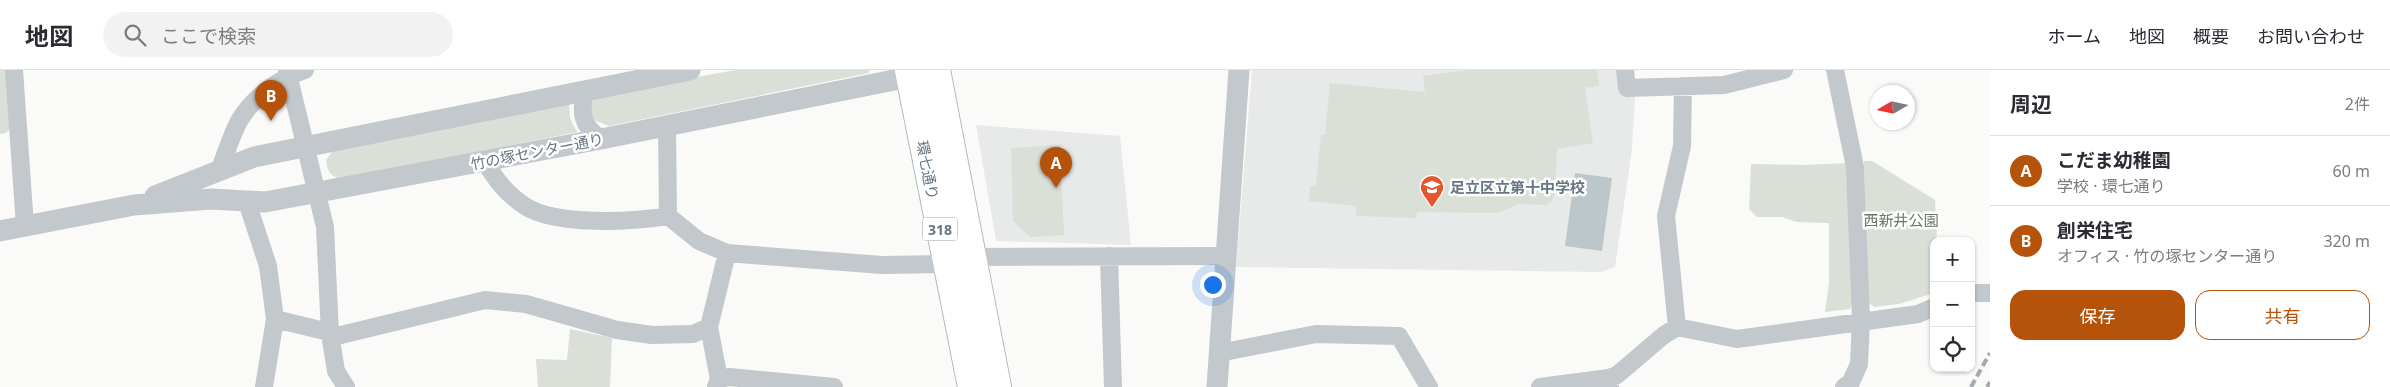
<!DOCTYPE html>
<html lang="ja">
<meta charset="utf-8">
<style>
:root{--surface:#fff;--page:#f2f2f3;--text:#2b2b33;--muted:#7c7c81;--line:#e1e1e2;--accent:#b45309}
body{margin:0;font-family:"Noto Sans","Noto Sans JP",sans-serif;background:var(--page);color:var(--text)}
.controls{position:absolute;right:15px;bottom:15px;display:grid;overflow:hidden;border-radius:10px;box-shadow:0 1px 4px #0004}
.controls button{width:45px;height:45px;display:grid;place-items:center;padding:0;border:0;border-bottom:1px solid var(--line);background:var(--surface);color:var(--text);font:25px sans-serif}
.compass{position:absolute;left:1870px;top:15px;width:45px;height:45px;border-radius:50%;background:var(--surface);box-shadow:0 1px 4px #0004;rotate:261deg}
.you{position:absolute;left:1212px;top:214px;width:18px;height:18px;margin:-12px;border:4px solid #fff;border-radius:50%;background:#1a73e8;box-shadow:0 0 0 8px #1a73e833}
.badge{display:grid;place-items:center;width:32px;height:32px;border-radius:50%;background:var(--accent);color:#fff;font-size:16px;font-weight:700}
.pin{position:absolute;translate:-50% -41px;filter:drop-shadow(0 1px 2px #0008)}
.pin::after{content:'';position:absolute;top:26px;width:18px;height:15px;background:inherit;clip-path:polygon(0 0,100% 0,50% 100%)}
.list{margin:0;padding:0;list-style:none}
h2{display:flex;justify-content:space-between;align-items:center;height:65px;margin:0;padding:0 20px;font-size:21px}
h2 small{font-size:16px;font-weight:400;color:var(--muted)}
.list li{display:grid;grid-template-columns:32px 1fr auto;gap:15px;align-items:center;box-sizing:border-box;height:70px;padding:0 20px;border-top:1px solid var(--line)}
.list b{display:block;font-size:19px;white-space:nowrap}
.list p{margin:0;font-size:16px;white-space:nowrap;color:var(--muted)}
.list em{font-size:16px;font-style:normal;color:var(--muted)}
.actions{display:flex;gap:10px;padding:15px 20px}
.actions a{flex:1;padding:11px 0;border:1px solid var(--accent);border-radius:15px;text-align:center;font-size:18px;color:var(--accent)}
.actions .main{background:var(--accent);color:#fff}
.icon{flex:none;width:28px;height:28px;fill:none;stroke:currentColor;stroke-width:2;stroke-linecap:round;stroke-linejoin:round}
.map{position:relative;flex:none;width:1990px;height:317px;overflow:hidden}
header{display:flex;align-items:center;gap:30px;box-sizing:border-box;height:70px;padding:0 25px;background:var(--surface);border-bottom:1px solid var(--line)}
header strong{font-size:24px}
nav{display:flex;gap:28px;margin-inline-start:auto;font-size:18px}
.search{width:350px;height:45px;background:var(--page);display:flex;align-items:center;gap:12px;box-sizing:border-box;padding:0 18px;border-radius:28px;color:var(--muted);font-size:19px}
main{display:flex}
aside{flex:1;background:var(--surface)}
.map>svg:first-child{display:block}
</style>
<header>
<strong>地図</strong>
<div class="search"><svg class="icon" aria-label="search" viewBox="0 0 24 24"><circle cx="10" cy="10" r="6"/><path d="M15 15l6 6"/></svg>ここで検索</div>
<nav><a>ホーム</a><a>地図</a><a>概要</a><a>お問い合わせ</a></nav>
</header>
<main>
<div class="map">
<svg width="1990" height="317" viewBox="0 0 1990 317">
<rect width="100%" height="100%" fill="#fafaf8"/>
<path fill="#e8e9e9" d="M 1252,0 L 1619,0 L 1623,27 L 1635,27 L 1632,79 L 1615,197 L 1601,202 L 1236,197 Z
M 976,55 L 1120,66 L 1131,175 L 996,171 Z"/>
<path fill="#dadfd7" d="M 0,0 L 5,0 L 12,57 L 6,63 L 0,64 Z
M 736,0 L 869,0 L 869,3 L 609,56 L 594,50 C 589,40 591,36 595,25 Z
M 1468,0 L 1597,0 L 1599,16 L 1585,18 L 1593,73 L 1557,79 L 1555,124 L 1552,131 L 1546,135 L 1519,134 L 1497,143 L 1417,142 L 1416,148 L 1356,146 L 1356,136 L 1309,131 L 1310,116 L 1316,116 L 1321,65 L 1325,65 L 1330,13 L 1425,22 L 1423,6 Z
M 569,34 L 570,48 L 577,62 L 343,109 C 331,108 327,101 326,90 L 336,76 Z
M 1060,75 L 1064,165 L 1030,167 L 1013,151 L 1011,78 Z
M 1864,91 L 1872,91 L 1935,130 L 1937,171 L 1934,171 L 1934,223 L 1899,234 L 1874,237 L 1868,232 Z
M 1848,93 L 1853,229 L 1850,239 L 1825,242 L 1829,213 L 1829,153 L 1797,152 L 1782,147 L 1757,147 L 1749,139 L 1751,94 L 1804,95 Z
M 570,259 L 612,268 L 610,317 L 538,317 L 536,289 L 567,290 Z"/>
<path fill="#bbc7cb" d="M 1575,103 L 1612,108 L 1602,181 L 1565,176 Z"/>
<g fill="none" stroke-linecap="round" stroke-linejoin="round">
<g stroke="#b5babe" stroke-width="30">
<path id="primary" d="M 909,0 L 972,317
M 936,0 L 997,317"/>
</g>
<path stroke="#c3c8cc" stroke-width="18" d="M 14,0 L 25,156
M 287,0 L 325,157 L 330,264 L 336,301 L 346,317
M 1625,0 L 1627,18 L 1724,15 L 1784,0
M 1835,0 L 1855,97 L 1861,250 L 1859,294 L 1851,312 L 1844,317
M 585,22 C 580,43 582,56 601,69
M 667,55 L 668,146 L 699,171 L 727,183 L 882,195 L 947,194
M 485,91 C 494,108 508,125 525,136 C 555,156 633,152 668,146
M 219,101 C 226,84 231,66 239,51 C 253,27 280,8 305,0
M 247,132 L 268,196 L 275,249 L 264,317
M 1109,186 L 1113,317
M 971,187 L 1225,186
M 1971,223 L 1990,223
M 275,249 L 341,265 L 485,230 L 526,234 L 617,260 L 652,265 L 693,264 L 709,257
M 1677,257 L 1666,146 L 1682,76 L 1683,16
M 1219,283 L 1316,264 L 1399,266 L 1429,317
M 719,309 L 729,307 L 834,317
M 716,317 L 719,309 L 709,257 L 727,183
M 1540,317 L 1609,308
M 1610,317 L 1609,308 L 1617,305 L 1664,265 L 1677,257 L 1737,269 L 1918,244 L 1934,237"/>
<path stroke="#c3c8cc" stroke-width="21" d="M 155,126 L 254,87 L 690,0
M 0,161 L 134,135 L 211,129 L 265,132 L 601,69 L 924,4
M 1217,317 L 1239,0"/>
<use href="#primary" stroke="#fff" stroke-width="28"/>
<path stroke="#a2aab0" stroke-width="4" stroke-dasharray="8 4" stroke-linecap="butt" d="M 1971,317 L 1990,283
M 1987,317 L 1990,312"/>
</g>
<defs>
<g id="school-pin" transform="scale(1.25)"><path d="M0 17L-7.5 6A9.5 9.5 0 1 1 7.5 6Z" fill="#e4572e" stroke="#fff"/><path d="M0-5L7-2L0 1L-7-2ZM-4 1L0 2.5L4 1V4Q0 6-4 4Z" fill="#fff"/></g>
</defs>
<g fill-rule="evenodd">
<use href="#school-pin" x="1432" y="117"/>
</g>
<g text-anchor="middle" dominant-baseline="central" stroke-width="5" stroke-linejoin="round" paint-order="stroke">
<rect fill="#fff" stroke="#939fa8" stroke-width="1" x="922.5" y="147.5" width="35" height="23" rx="4"/>
<g font-size="14" font-weight="bold" fill="#657683">
<text x="940" y="159">318</text>
</g>
<g font-size="15" fill="#657683" stroke="#fff">
<text transform="translate(537 81) rotate(-11)">竹の塚センター通り</text>
<text transform="translate(928 100) rotate(79)">環七通り</text>
</g>
<g font-size="15" font-weight="bold" fill="#657683" stroke="#fff" text-anchor="start">
<text x="1450" y="117">足立区立第十中学校</text>
</g>
<g font-size="15" fill="#687a64" stroke="#fff">
<text x="1901" y="150">西新井公園</text>
</g>
</g>
</svg>
<div class="controls">
<button>+</button>
<button>−</button>
<button><svg class="icon" aria-label="locate" viewBox="0 0 24 24"><circle cx="12" cy="12" r="6"/><path d="M12 2v4M12 18v4M2 12h4M18 12h4"/></svg></button>
</div>
<svg class="compass" viewBox="-18 -18 36 36"><path d="M0-13l5 13h-10z" fill="#e53935"/><path d="M0 13l5-13h-10z" fill="#7c7c81"/></svg>
<div class="you"></div>
<div class="pin badge" style="left:1056px;top:118px">A</div>
<div class="pin badge" style="left:271px;top:51px">B</div>
</div>
<aside>
<h2>周辺<small>2件</small></h2>
<ul class="list">
<li><span class="badge">A</span><div><b>こだま幼稚園</b><p>学校 · 環七通り</p></div><em>60 m</em></li>
<li><span class="badge">B</span><div><b>創栄住宅</b><p>オフィス · 竹の塚センター通り</p></div><em>320 m</em></li>
</ul>
<div class="actions"><a class="main">保存</a><a>共有</a></div>
</aside>
</main>
